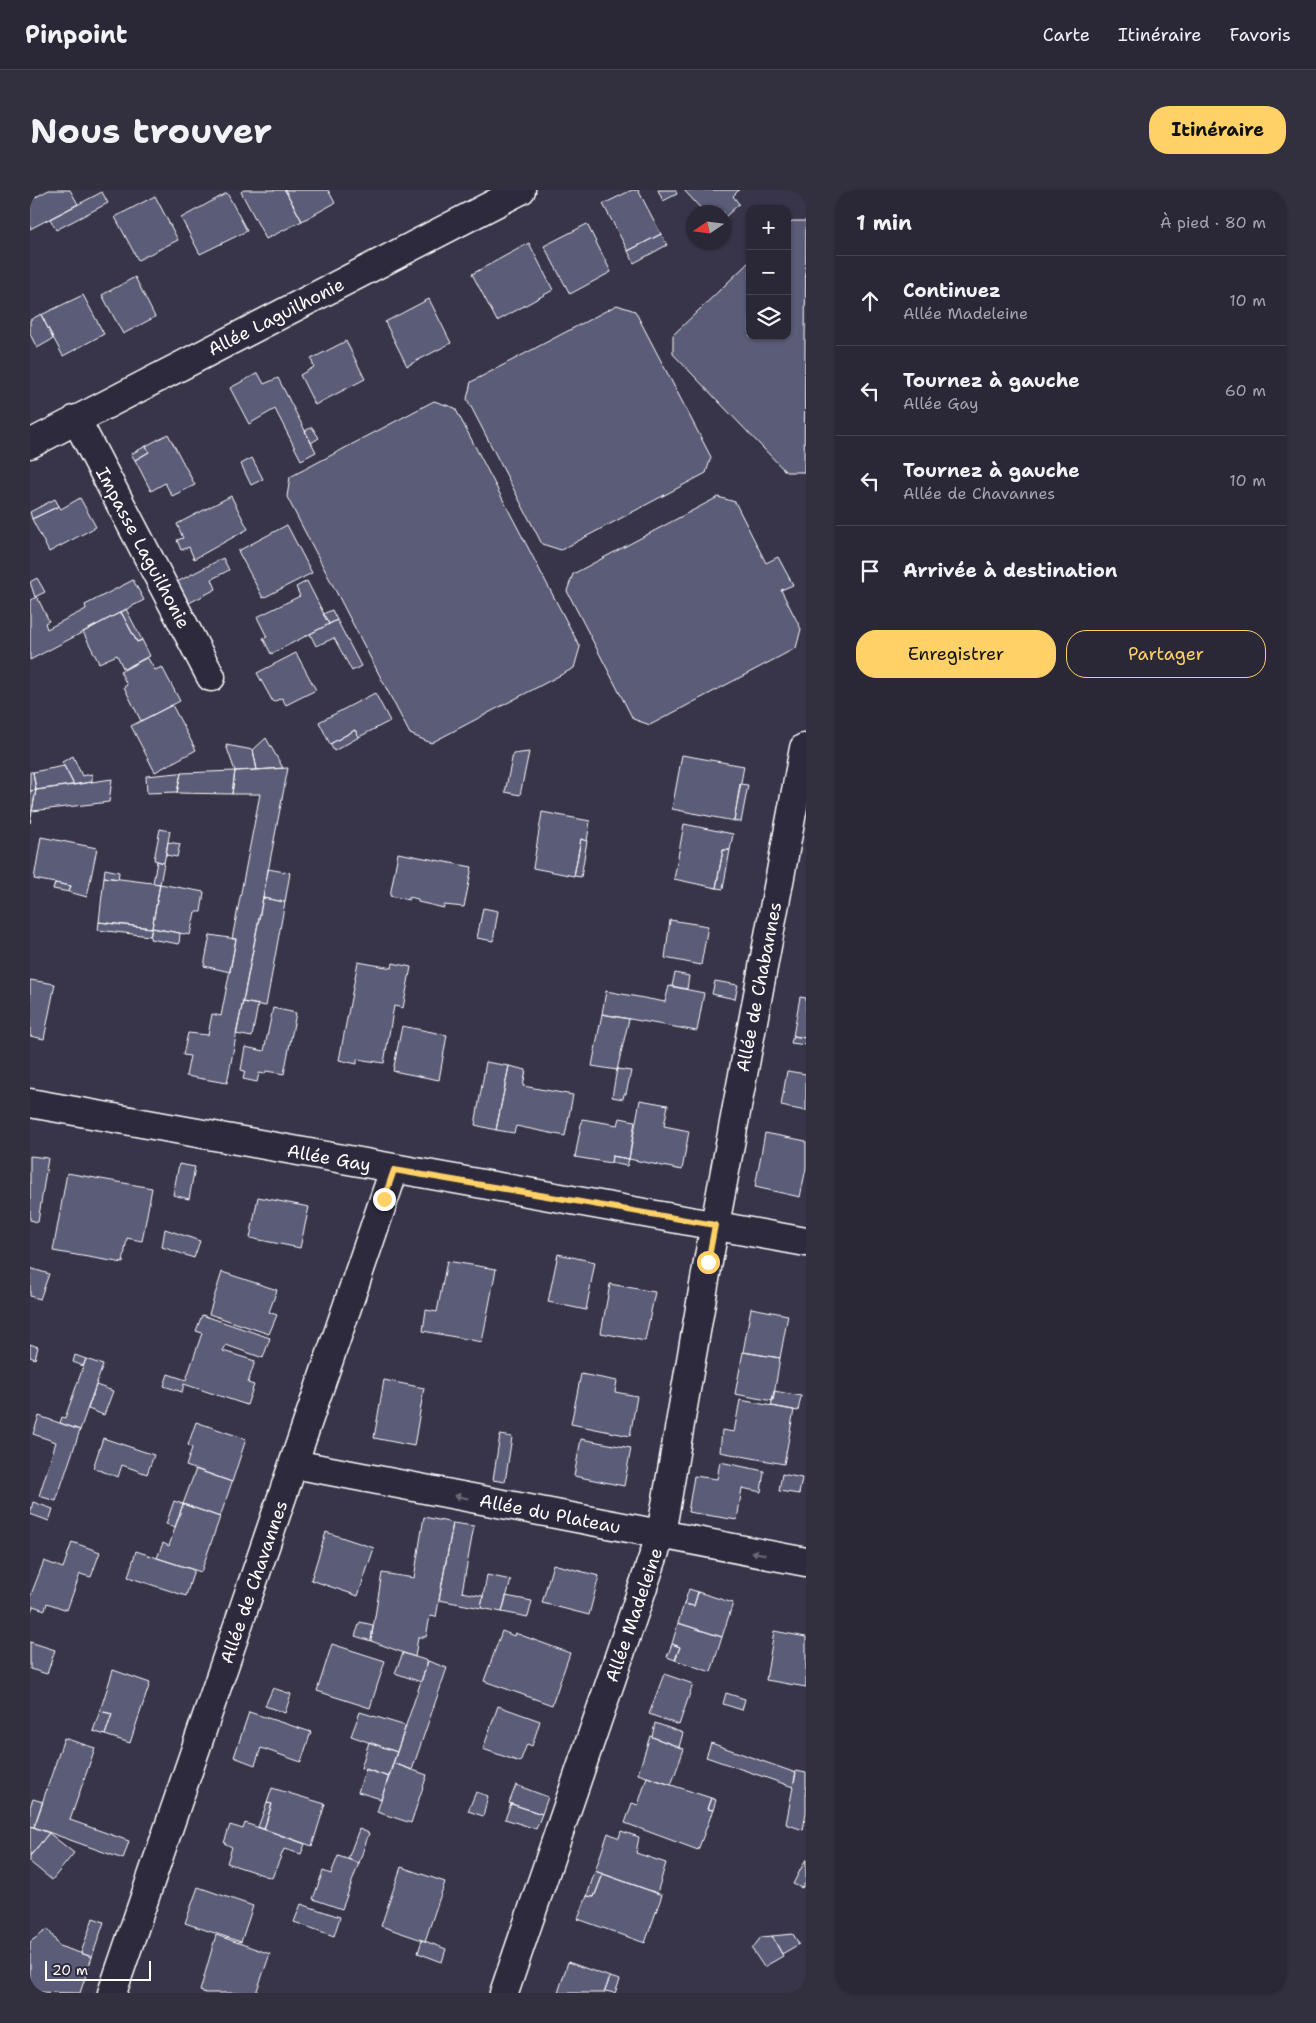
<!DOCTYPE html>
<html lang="fr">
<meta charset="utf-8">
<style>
:root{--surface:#2a2737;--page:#322f3f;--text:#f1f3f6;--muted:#a5a5ad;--line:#464452;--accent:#ffd166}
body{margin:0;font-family:"Shantell Sans",sans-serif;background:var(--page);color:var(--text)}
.controls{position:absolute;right:15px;top:15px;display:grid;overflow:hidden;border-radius:10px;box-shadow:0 1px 4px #0004}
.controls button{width:45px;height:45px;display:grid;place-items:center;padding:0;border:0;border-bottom:1px solid var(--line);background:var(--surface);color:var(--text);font:25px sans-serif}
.compass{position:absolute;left:656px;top:15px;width:45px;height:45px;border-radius:50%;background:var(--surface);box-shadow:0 1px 4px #0004;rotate:257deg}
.scale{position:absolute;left:15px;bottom:12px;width:106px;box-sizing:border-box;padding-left:5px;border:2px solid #fff;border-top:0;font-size:14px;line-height:18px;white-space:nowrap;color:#fff;-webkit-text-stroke:4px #2f2a3d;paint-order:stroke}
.stop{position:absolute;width:15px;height:15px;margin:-11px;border:4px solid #ffd166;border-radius:50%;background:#fff}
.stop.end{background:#ffd166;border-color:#fff;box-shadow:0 1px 5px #0008}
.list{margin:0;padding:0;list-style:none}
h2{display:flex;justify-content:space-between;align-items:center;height:65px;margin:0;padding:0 20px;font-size:21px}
h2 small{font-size:16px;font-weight:400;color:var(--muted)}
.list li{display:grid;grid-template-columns:32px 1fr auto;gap:15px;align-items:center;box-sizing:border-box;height:90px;padding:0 20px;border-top:1px solid var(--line)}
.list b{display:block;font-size:19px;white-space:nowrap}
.list p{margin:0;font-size:16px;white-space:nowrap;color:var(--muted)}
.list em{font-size:16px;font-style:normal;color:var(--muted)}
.actions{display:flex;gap:10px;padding:15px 20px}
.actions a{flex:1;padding:11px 0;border:1px solid var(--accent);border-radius:20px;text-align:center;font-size:18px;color:var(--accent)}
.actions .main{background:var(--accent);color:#111}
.icon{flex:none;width:28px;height:28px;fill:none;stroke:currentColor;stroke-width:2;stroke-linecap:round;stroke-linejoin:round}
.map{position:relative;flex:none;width:776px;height:1803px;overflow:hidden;border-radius:20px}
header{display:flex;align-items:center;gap:30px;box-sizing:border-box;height:70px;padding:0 25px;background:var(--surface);border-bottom:1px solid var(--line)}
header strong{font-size:24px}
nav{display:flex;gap:28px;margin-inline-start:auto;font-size:18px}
.intro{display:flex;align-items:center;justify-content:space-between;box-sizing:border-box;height:120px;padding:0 30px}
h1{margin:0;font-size:35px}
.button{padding:12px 22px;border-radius:20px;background:var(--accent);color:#111;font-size:18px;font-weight:700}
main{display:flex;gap:30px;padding:0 30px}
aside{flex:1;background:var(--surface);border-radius:20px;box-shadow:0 1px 4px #0004}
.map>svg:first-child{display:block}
</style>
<header>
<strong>Pinpoint</strong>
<nav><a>Carte</a><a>Itinéraire</a><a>Favoris</a></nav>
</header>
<div class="intro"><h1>Nous trouver</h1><a class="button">Itinéraire</a></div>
<main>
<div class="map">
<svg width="776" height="1803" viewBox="0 0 776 1803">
<rect width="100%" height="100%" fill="#383449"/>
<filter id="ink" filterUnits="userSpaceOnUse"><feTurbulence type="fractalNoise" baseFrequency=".02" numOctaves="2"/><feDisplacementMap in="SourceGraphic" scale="10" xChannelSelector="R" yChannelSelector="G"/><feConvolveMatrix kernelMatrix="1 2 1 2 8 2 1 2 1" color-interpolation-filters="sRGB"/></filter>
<g filter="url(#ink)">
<path fill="#5a5b78" stroke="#fff" d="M 19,0 L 40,0 L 48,14 L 0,39 L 0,10 Z
M 214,0 L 255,0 L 272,31 L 236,49 L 211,2 Z
M 255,0 L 298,0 L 305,13 L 272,31 Z
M 602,0 L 608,0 L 631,44 L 598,61 L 573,14 Z
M 628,0 L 645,0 L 647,4 L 633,11 Z
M 654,0 L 709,0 L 703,6 L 709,14 L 694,28 L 694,22 L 674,22 Z
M 72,2 L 78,13 L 26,40 L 20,29 Z
M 197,3 L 217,41 L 170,64 L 151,28 Z
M 125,6 L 148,50 L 108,70 L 85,27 Z
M 762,31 L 776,31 L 774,282 L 756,282 L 643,164 L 643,145 L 720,71 L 720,146 L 757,146 L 757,35 Z
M 557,34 L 581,82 L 540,104 L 514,56 Z
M 631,44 L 637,55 L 604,73 L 598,61 Z
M 499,53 L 523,100 L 467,131 L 442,84 Z
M 105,87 L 125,127 L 93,144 L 72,105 Z
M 53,105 L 74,144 L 33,166 L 11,125 Z
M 399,109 L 421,153 L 377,176 L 355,132 Z
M 587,115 L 605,121 L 681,267 L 676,283 L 531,360 L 512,354 L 437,209 L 441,192 Z
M 11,124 L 23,149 L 7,158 L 0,144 L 0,130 Z
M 316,151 L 335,189 L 285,215 L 270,185 L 284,177 L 281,169 Z
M 228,183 L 234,194 L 248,188 L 286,262 L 271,270 L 245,219 L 219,234 L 200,198 Z
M 404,211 L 425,218 L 550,457 L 544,478 L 401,553 L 380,544 L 257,307 L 260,287 Z
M 282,237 L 289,248 L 281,253 L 275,241 Z
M 138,244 L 165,295 L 142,306 L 135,293 L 121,301 L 105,270 L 119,262 L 116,256 Z
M 116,256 L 119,262 L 105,270 L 101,264 Z
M 222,268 L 233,289 L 221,295 L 211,274 Z
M 201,306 L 218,339 L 164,369 L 159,357 L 151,360 L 147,350 L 153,348 L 147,334 Z
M 688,307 L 705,312 L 736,373 L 748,367 L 763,395 L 751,400 L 771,439 L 766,458 L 620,535 L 603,529 L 537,401 L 543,384 Z
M 50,308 L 66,337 L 19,362 L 2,329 L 29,316 L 31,319 Z
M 25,309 L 29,316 L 2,329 L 0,322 Z
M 257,335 L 282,383 L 233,408 L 208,361 Z
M 193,368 L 199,380 L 182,389 L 186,399 L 159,413 L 147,392 Z
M 7,388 L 15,402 L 5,407 L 0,392 Z
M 103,390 L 114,410 L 0,470 L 0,410 L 7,407 L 19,431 L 15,433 L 17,439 L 56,419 L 55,415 Z
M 277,391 L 299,434 L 241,464 L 233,448 L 237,447 L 227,427 L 270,406 L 266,397 Z
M 96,419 L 112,450 L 107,452 L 91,422 Z
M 302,420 L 307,430 L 299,434 L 293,424 Z
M 91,422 L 107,452 L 112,450 L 120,466 L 94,480 L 87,465 L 69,473 L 53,442 Z
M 307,430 L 331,476 L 322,481 L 304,448 L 286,456 L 280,444 Z
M 266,463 L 286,500 L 256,515 L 252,508 L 243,512 L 227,483 Z
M 117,467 L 125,480 L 132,477 L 150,511 L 111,531 L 94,497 L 97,495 L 90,481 Z
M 345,503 L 360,531 L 329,547 L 325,540 L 300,554 L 289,532 Z
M 142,515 L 166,560 L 125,582 L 101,536 Z
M 325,540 L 329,547 L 304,561 L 300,554 Z
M 236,548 L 253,578 L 227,580 L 223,560 Z
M 196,555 L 223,560 L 227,580 L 205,581 Z
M 499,562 L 490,605 L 475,602 L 483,564 Z
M 652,565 L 714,576 L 704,631 L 642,619 Z
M 43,566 L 52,586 L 62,584 L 62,592 L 44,595 L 32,572 Z
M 34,576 L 44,595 L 6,600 L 3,582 Z
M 258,578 L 197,893 L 156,886 L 160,866 L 153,865 L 158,843 L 178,845 L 182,824 L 191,826 L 206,749 L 202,749 L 230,604 L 202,604 L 205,581 Z
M 205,581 L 202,604 L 147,603 L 151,583 Z
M 0,582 L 3,582 L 6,600 L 0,601 Z
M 148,583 L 151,583 L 147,602 L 117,603 L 116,586 Z
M 82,589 L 79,612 L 2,621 L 6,600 Z
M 710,594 L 718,595 L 711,632 L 704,631 Z
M 6,600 L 2,621 L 0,633 L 0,601 Z
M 512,622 L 560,631 L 557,651 L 551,649 L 544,686 L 503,678 Z
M 654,634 L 703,644 L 700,660 L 693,660 L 686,698 L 644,689 Z
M 130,639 L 140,641 L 134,673 L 124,670 Z
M 11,647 L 67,658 L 57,707 L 39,702 L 41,696 L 4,689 Z
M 551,649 L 557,651 L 551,687 L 544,686 Z
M 138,652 L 150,654 L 147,667 L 136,665 Z
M 693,660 L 700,660 L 693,699 L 686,698 Z
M 368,663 L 442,677 L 434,717 L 414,715 L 414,718 L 388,712 L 388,709 L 379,707 L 379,710 L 360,706 Z
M 127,671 L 134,673 L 130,694 L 123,693 Z
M 75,679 L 89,682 L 88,689 L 74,687 Z
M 238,679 L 260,683 L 255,712 L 233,708 Z
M 74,687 L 130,694 L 122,738 L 69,732 Z
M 25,693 L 41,696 L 39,702 L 23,699 Z
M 130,694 L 174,702 L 171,722 L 165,722 L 160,745 L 122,738 Z
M 233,708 L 255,712 L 236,816 L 213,812 Z
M 453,718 L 468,721 L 463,751 L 447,748 Z
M 640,730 L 678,736 L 671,775 L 635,768 Z
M 69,732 L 84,734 L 122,738 L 120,746 L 68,740 Z
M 122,738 L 150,743 L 149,754 L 120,749 Z
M 180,745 L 206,749 L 200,782 L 174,776 Z
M 328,772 L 362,778 L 363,773 L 381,777 L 373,818 L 364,816 L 354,873 L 327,869 L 327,874 L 309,870 Z
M 645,783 L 659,786 L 657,799 L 642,796 Z
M 0,790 L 25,794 L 14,849 L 0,846 Z
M 685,791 L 708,795 L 705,809 L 682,804 Z
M 639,796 L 674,803 L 667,841 L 572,824 L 576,801 L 635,812 Z
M 770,807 L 776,808 L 776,848 L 763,846 Z
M 213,812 L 228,815 L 222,847 L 206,844 Z
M 243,818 L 266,823 L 254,884 L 236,881 L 235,884 L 229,883 L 227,892 L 213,889 L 215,881 L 211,880 L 215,857 L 234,861 Z
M 572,824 L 599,829 L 587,880 L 562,876 Z
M 372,836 L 417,845 L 409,890 L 363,881 Z
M 763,846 L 776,848 L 776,855 L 761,853 Z
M 456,872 L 479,876 L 466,940 L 445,935 Z
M 479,876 L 496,880 L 493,896 L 543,905 L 535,946 L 486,936 L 484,943 L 466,940 Z
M 587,879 L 601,881 L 596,904 L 594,904 L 593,909 L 582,907 Z
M 757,881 L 776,884 L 776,921 L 751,916 Z
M 610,910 L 638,915 L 634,936 L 659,941 L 652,980 L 599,969 Z
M 590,928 L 605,931 L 599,969 L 582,966 L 581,973 L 545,967 L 552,929 L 588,935 Z
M 735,943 L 776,951 L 776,978 L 770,1007 L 725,997 Z
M 0,966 L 18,968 L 8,1032 L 0,1030 Z
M 582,966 L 599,969 L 597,976 L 581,973 Z
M 149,974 L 165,977 L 159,1009 L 143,1005 Z
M 37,983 L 122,998 L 112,1051 L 97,1048 L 93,1073 L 23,1061 Z
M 228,1007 L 279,1017 L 270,1058 L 220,1048 Z
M 135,1039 L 170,1051 L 164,1068 L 132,1057 Z
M 528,1064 L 565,1072 L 556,1120 L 518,1112 Z
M 417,1071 L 466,1079 L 452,1152 L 393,1141 L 396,1120 L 407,1122 Z
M 0,1078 L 19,1084 L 10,1109 L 0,1106 Z
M 192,1082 L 247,1100 L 239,1122 L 247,1125 L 239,1144 L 179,1124 Z
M 580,1094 L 625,1102 L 615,1151 L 571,1143 Z
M 721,1118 L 758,1125 L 750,1168 L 713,1162 Z
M 172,1125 L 240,1148 L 233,1168 L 196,1155 L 193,1161 L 225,1171 L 218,1193 L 224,1195 L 217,1215 L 154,1194 L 152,1202 L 134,1196 L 138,1184 L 156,1190 L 172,1143 L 166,1141 Z
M 0,1154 L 8,1157 L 5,1169 L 0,1167 Z
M 713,1162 L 750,1168 L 743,1211 L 705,1204 Z
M 45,1165 L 56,1169 L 53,1176 L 43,1172 Z
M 56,1169 L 73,1175 L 50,1240 L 30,1233 L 32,1227 L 35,1228 Z
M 551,1184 L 587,1191 L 585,1202 L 607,1206 L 600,1246 L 541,1234 Z
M 354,1190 L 394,1198 L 384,1256 L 344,1248 Z
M 66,1195 L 83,1201 L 74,1225 L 58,1219 Z
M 744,1201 L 771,1206 L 768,1221 L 741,1216 Z
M 710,1210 L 764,1220 L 754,1274 L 690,1262 L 692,1240 L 704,1242 Z
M 9,1226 L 50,1240 L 26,1311 L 9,1306 L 26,1252 L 3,1244 Z
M 166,1232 L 216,1249 L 202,1292 L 156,1276 L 162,1258 L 158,1255 Z
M 470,1245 L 482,1247 L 475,1292 L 463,1290 Z
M 73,1248 L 124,1265 L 117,1284 L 92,1275 L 88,1287 L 63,1278 Z
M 551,1249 L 601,1258 L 594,1296 L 544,1286 Z
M 690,1272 L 734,1281 L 731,1302 L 712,1298 L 707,1330 L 658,1322 L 664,1286 L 687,1289 Z
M 166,1279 L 202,1292 L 190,1327 L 153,1314 Z
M 752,1284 L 772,1288 L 769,1304 L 749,1301 Z
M 144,1311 L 153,1314 L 145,1337 L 136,1334 Z
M 3,1312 L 23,1319 L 19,1331 L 0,1324 Z
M 153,1314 L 190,1327 L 171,1382 L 127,1368 L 133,1353 L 139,1356 Z
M 394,1327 L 423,1333 L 406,1427 L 400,1426 L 396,1447 L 388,1447 L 385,1467 L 341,1451 L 352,1383 L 384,1388 Z
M 423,1333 L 444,1336 L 432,1402 L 453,1406 L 451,1418 L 409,1410 Z
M 296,1342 L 344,1358 L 328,1406 L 281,1390 Z
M 42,1352 L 70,1362 L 61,1387 L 50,1384 L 37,1420 L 17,1413 L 15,1420 L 3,1416 L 0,1425 L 0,1407 L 14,1371 L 33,1378 Z
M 106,1361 L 164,1380 L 156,1406 L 98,1387 Z
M 523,1374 L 569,1386 L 559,1425 L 512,1413 Z
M 457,1385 L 481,1390 L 472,1422 L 451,1418 Z
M 659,1399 L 668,1402 L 664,1416 L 654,1414 Z
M 668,1402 L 703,1413 L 692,1447 L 648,1433 L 654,1414 L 664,1416 Z
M 476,1406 L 502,1411 L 498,1427 L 472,1422 Z
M 330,1432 L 343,1435 L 341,1451 L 325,1446 Z
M 648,1433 L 692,1447 L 681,1482 L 645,1470 L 650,1457 L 642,1454 Z
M 472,1441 L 484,1446 L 485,1443 L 540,1463 L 522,1515 L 454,1491 Z
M 744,1441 L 776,1447 L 776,1497 L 736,1490 Z
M 0,1452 L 25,1460 L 17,1484 L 0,1479 Z
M 302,1454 L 355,1471 L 340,1518 L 287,1501 Z
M 642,1454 L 650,1457 L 645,1470 L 637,1467 Z
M 373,1463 L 398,1471 L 391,1492 L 365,1483 Z
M 398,1471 L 417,1478 L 382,1580 L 363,1573 Z
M 83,1480 L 120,1493 L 100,1553 L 75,1545 L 82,1524 L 70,1521 Z
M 634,1484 L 663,1494 L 649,1535 L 619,1524 Z
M 243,1498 L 261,1504 L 255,1523 L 235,1516 Z
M 696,1503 L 715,1509 L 712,1520 L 693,1514 Z
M 468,1516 L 510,1531 L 502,1556 L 497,1554 L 490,1572 L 453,1559 Z
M 70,1521 L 82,1524 L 75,1545 L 63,1541 Z
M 219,1522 L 281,1542 L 271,1572 L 231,1558 L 225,1575 L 204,1567 Z
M 330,1522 L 376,1536 L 367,1562 L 321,1546 Z
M 625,1533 L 653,1543 L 649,1557 L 622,1547 Z
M 620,1546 L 654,1559 L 641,1595 L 608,1584 Z
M 34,1548 L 65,1558 L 40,1630 L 99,1651 L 93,1669 L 4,1637 Z
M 339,1552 L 367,1562 L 359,1587 L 331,1578 Z
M 681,1553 L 766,1583 L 763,1597 L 676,1567 Z
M 363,1573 L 397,1585 L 381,1633 L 347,1622 Z
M 336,1579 L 359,1587 L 351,1609 L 328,1602 Z
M 766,1581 L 776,1583 L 776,1622 L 773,1640 L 756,1634 Z
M 617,1587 L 681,1608 L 677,1619 L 683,1620 L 668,1660 L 595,1633 L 602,1613 L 608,1615 Z
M 486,1595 L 518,1607 L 512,1624 L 479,1613 Z
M 242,1598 L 295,1614 L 282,1656 L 234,1639 L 242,1614 L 237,1613 Z
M 446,1602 L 458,1606 L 453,1626 L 438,1621 Z
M 681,1608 L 686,1610 L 683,1620 L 677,1619 Z
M 3,1609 L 13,1612 L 4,1637 L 0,1636 L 0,1617 Z
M 237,1613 L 242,1614 L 234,1639 L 228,1637 Z
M 481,1614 L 512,1624 L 506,1639 L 475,1629 Z
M 215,1633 L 275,1654 L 271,1664 L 254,1659 L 242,1688 L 197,1673 L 202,1657 L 194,1653 L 200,1635 L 213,1639 Z
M 0,1636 L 19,1643 L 0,1666 Z
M 329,1639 L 339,1643 L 329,1673 L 318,1669 Z
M 591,1641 L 609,1647 L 606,1663 L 636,1673 L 627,1703 L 565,1681 L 578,1643 L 589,1648 Z
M 19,1643 L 44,1663 L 22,1690 L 0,1672 L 0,1666 Z
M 308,1666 L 329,1673 L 312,1719 L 283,1709 L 293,1681 L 301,1684 Z
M 776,1669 L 776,1692 L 772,1698 L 763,1694 Z
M 371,1677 L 415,1692 L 395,1751 L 351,1736 Z
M 565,1681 L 573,1684 L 564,1707 L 557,1706 Z
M 573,1684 L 632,1705 L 615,1753 L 548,1729 L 557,1706 L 564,1707 Z
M 168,1697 L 223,1716 L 211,1752 L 155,1733 Z
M 271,1714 L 310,1727 L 304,1746 L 264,1732 Z
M 63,1728 L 74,1732 L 62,1767 L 51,1763 Z
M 18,1739 L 29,1756 L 62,1767 L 50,1803 L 0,1802 L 0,1752 Z
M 763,1744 L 769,1754 L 752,1764 L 742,1746 Z
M 186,1745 L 240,1764 L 226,1803 L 176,1803 L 170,1801 Z
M 742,1746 L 753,1766 L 734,1777 L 722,1759 L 731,1747 Z
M 392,1750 L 416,1759 L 412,1772 L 388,1763 Z
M 538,1772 L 580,1787 L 574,1803 L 528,1803 Z
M 580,1787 L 590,1790 L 585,1803 L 575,1801 Z"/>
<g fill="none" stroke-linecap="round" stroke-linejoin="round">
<g stroke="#fff" stroke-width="31">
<path id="street" d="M 46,229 L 181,487
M 0,254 L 491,0
M 264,1274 L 776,1372
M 82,1803 L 364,980
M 474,1803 L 631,1344 L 678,1072 L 774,558"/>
</g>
<g stroke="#fff" stroke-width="31">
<path id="secondary" d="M 0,913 L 776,1052"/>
</g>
<use href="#street" stroke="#2f2a3d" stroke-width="28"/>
<use href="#secondary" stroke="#2f2a3d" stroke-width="28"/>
</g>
<defs><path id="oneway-solid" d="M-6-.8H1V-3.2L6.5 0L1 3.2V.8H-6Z" transform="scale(1.25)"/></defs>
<g fill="#6d6a77">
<use href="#oneway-solid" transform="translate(431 1307) rotate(-169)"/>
<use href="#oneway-solid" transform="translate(728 1363) rotate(-169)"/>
</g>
</g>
<g fill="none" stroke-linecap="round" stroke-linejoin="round" filter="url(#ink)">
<path stroke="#ffd166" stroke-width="6" d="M 354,1009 L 364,980 L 685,1035 L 678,1072"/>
</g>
<g text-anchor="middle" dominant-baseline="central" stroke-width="4.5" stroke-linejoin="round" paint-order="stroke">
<g font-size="18" fill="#fff" stroke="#2f2a3d">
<text transform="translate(246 127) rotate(-27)">Allée Laguilhonie</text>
<text transform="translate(113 358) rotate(62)">Impasse Laguilhonie</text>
<text transform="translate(729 797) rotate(-79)">Allée de Chabannes</text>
<text transform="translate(299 968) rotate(10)">Allée Gay</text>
<text transform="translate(520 1324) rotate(11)">Allée du Plateau</text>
<text transform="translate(224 1392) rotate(-71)">Allée de Chavannes</text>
<text transform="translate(604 1425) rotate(-71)">Allée Madeleine</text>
</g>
</g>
</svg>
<div class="controls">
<button>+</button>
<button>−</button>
<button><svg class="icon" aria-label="layers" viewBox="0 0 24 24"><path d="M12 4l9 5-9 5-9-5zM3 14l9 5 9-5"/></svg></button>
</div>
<svg class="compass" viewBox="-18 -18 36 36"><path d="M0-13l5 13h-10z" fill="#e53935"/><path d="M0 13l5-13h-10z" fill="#a5a5ad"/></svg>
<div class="scale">20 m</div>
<div class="stop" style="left:678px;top:1072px"></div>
<div class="stop end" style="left:354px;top:1009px"></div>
</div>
<aside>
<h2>1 min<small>À pied · 80 m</small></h2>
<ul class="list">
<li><svg class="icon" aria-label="ahead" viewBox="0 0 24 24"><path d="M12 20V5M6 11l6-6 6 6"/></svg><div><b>Continuez</b><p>Allée Madeleine</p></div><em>10 m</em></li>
<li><svg class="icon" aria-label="left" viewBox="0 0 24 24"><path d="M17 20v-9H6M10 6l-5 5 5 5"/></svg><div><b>Tournez à gauche</b><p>Allée Gay</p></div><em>60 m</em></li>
<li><svg class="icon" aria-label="left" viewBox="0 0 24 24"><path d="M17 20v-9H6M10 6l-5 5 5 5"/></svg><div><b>Tournez à gauche</b><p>Allée de Chavannes</p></div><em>10 m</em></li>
<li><svg class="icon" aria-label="arrive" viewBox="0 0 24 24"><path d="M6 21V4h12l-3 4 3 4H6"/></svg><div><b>Arrivée à destination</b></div></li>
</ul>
<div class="actions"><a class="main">Enregistrer</a><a>Partager</a></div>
</aside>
</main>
